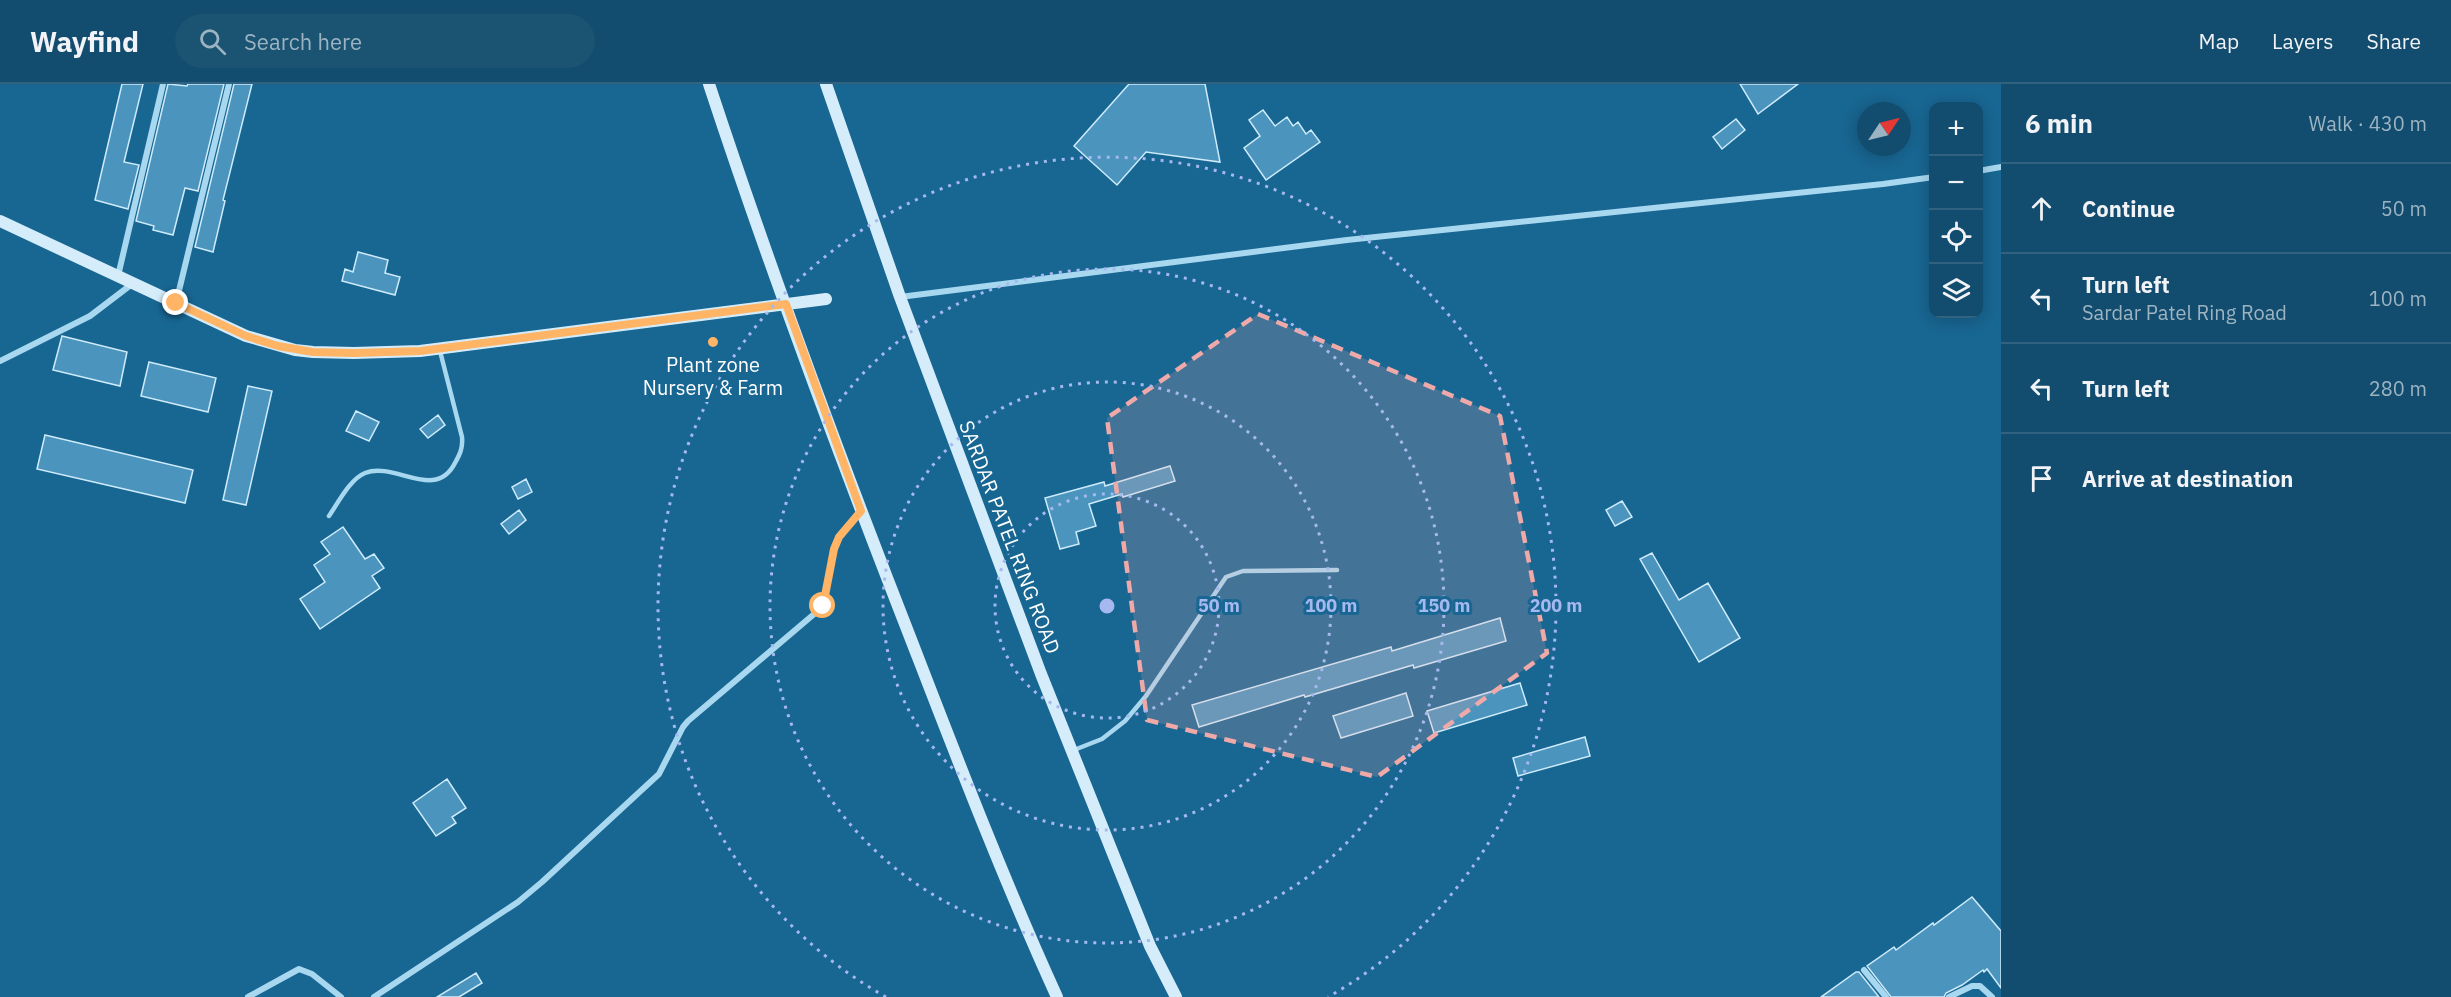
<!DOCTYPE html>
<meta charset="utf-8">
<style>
:root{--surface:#124c6e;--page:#1b5373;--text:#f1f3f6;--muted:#9cb4c2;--line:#316381}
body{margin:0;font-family:"IBM Plex Sans",sans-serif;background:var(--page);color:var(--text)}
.controls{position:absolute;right:18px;top:18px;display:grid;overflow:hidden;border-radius:12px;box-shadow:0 3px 15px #0003}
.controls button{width:54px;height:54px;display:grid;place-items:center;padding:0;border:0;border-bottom:2px solid var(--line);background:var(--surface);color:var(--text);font:30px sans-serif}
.compass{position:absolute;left:1857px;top:18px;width:54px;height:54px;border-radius:50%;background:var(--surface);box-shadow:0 3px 15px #0003;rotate:55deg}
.stop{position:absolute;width:18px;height:18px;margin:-14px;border:4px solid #ffb466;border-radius:50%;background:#fff}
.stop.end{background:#ffb466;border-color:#fff;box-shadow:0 2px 6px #0008}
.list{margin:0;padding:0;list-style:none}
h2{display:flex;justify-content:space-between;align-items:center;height:78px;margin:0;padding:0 24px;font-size:26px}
h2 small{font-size:20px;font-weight:400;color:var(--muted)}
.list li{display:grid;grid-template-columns:39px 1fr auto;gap:18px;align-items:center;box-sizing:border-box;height:90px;padding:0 24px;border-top:2px solid var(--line)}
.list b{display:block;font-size:22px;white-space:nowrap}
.list p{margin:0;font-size:20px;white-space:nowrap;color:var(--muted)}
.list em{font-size:20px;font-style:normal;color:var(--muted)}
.icon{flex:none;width:33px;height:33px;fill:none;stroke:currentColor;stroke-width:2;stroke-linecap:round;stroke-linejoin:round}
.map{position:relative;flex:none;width:2001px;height:913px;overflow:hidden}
header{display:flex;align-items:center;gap:36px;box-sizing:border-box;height:84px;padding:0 30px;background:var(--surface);border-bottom:2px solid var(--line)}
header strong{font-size:28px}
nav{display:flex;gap:33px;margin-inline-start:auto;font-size:21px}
.search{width:420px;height:54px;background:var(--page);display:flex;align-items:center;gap:15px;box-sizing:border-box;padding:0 21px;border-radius:33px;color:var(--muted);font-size:22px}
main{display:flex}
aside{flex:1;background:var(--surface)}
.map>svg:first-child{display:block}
</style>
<header>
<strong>Wayfind</strong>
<div class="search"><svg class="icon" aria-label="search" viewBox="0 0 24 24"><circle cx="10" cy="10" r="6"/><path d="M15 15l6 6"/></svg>Search here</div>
<nav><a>Map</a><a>Layers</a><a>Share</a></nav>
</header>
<main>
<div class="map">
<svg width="2001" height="913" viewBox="0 0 2001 913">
<rect width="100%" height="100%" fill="#186692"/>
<path fill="#4a94bd" stroke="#ceebfb" stroke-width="1.5" d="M 122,0 L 143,0 L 124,78 L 139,81 L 128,125 L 95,116 Z
M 168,0 L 187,2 L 188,0 L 224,0 L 198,107 L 185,104 L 173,151 L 153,146 L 154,142 L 136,137 Z
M 234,0 L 252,0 L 223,116 L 225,117 L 213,168 L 195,163 Z
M 1129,0 L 1205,0 L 1220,78 L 1146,68 L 1117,101 L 1074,62 Z
M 1740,0 L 1798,0 L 1758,30 Z
M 1263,26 L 1275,42 L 1287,33 L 1293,42 L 1298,38 L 1306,50 L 1311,46 L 1320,58 L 1266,96 L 1244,64 L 1260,52 L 1249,36 Z
M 1736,35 L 1745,46 L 1722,65 L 1713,53 Z
M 358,168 L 388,176 L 385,189 L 400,193 L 395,211 L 342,197 L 345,185 L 353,188 Z
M 62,252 L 127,268 L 120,302 L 53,286 Z
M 149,278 L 216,294 L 208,328 L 141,312 Z
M 248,302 L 272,307 L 246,421 L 223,416 Z
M 356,327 L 379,338 L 369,357 L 346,347 Z
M 438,331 L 445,341 L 428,354 L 420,345 Z
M 45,351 L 193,386 L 185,419 L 37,385 Z
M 1170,382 L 1175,397 L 1123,413 L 1122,410 L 1089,420 L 1096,442 L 1076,448 L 1079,460 L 1060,465 L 1045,414 L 1104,398 L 1105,402 Z
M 526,395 L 532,408 L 518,415 L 512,403 Z
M 1622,417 L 1632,433 L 1615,442 L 1606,426 Z
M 519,426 L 526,436 L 509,450 L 501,440 Z
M 343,443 L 365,475 L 374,470 L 384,484 L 372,492 L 380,504 L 320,545 L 300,515 L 325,498 L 314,481 L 330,470 L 321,458 Z
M 1652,469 L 1679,516 L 1708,499 L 1740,554 L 1699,578 L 1640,475 Z
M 1500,534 L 1506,557 L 1414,584 L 1413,581 L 1305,613 L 1304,611 L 1199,643 L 1192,621 L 1391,563 L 1392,567 Z
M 1520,599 L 1527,621 L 1434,649 L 1427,627 Z
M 1406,609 L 1413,632 L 1341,654 L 1333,632 Z
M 1585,653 L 1590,672 L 1518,692 L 1513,674 Z
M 447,695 L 466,724 L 452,733 L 456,739 L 436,752 L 413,719 Z
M 1972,813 L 2001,847 L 2001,904 L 1987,885 L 1984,888 L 1983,886 L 1962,901 L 1946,909 L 1944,913 L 1891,913 L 1867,882 L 1894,863 L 1896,866 L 1933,839 L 1934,841 Z
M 1856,888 L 1859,888 L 1879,913 L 1821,913 Z
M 476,889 L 482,899 L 459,913 L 437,913 Z"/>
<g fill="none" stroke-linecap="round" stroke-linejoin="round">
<path stroke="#a8d7f0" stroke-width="4.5" d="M 329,432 C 338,419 350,395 365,389 C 395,377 435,418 455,379 C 460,370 463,364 462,353 L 440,267
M 1074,666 L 1102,655 L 1125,637 L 1146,612 L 1226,493 L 1243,487 L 1337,486"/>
<path stroke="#a8d7f0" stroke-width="6" d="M 1978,87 L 2001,83
M 118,192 L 163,0
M 900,213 L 1347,156 L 1883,100 L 1934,93
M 176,219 L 229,0
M 0,277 L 90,232 L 132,200
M 1864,886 L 1886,913
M 248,913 L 299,885 L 312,890 L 341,913
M 374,913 L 518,818 L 542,798 L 659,690 L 683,643 L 688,637 L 820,525 L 824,518 L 834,465 L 839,453 L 861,427
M 1949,913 L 1972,902 L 1980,902 L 1992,913"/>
<path stroke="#d5edfb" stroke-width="12" d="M 709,0 C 771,188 840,374 912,558 C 958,677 1004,797 1057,913
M 826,0 L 900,213 L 1041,590 L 1150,862 L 1176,913
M 0,137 L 246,252 L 295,266 L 313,268 L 354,269 L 420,267 L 826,215"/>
</g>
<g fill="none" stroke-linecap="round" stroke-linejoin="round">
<path stroke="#ffb466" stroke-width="8" d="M 176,219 L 246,252 L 278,262 L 313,268 L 354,269 L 420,267 L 786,220 L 861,427 L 839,453 L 834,465 L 823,522"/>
</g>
<path fill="#efa9a9" fill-opacity="0.2" stroke="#efa9a9" stroke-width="4.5" stroke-dasharray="12 8" stroke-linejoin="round" d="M 1258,230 L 1500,332 L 1547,569 L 1377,693 L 1147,636 L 1107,334 Z"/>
<g fill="none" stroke="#a5b8ef" stroke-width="3" stroke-dasharray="3 6">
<circle cx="1107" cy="522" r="112"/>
<circle cx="1107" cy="522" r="224"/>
<circle cx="1107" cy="522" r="337"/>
<path d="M886 913A449 449 0 1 1 1328 913"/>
</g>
<circle fill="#ffb466" stroke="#186692" stroke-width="2" cx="713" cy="258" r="6"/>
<g text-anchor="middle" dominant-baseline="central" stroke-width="6" stroke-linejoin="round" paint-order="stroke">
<g font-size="20" fill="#fff" stroke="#186692">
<text x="713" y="280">Plant zone<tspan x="713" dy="23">Nursery &amp; Farm</tspan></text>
</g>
<g font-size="20" fill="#fff" stroke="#186692">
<text transform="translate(1010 453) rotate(69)">SARDAR PATEL RING ROAD</text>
</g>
</g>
<circle cx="1107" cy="522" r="9" fill="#a5b8ef" stroke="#186692" stroke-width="3"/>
<g font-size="18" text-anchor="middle" font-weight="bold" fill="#a5b8ef" stroke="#186692" stroke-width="6" stroke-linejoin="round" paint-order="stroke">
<text x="1219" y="528">50 m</text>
<text x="1331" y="528">100 m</text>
<text x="1444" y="528">150 m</text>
<text x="1556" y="528">200 m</text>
</g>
</svg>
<div class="controls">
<button>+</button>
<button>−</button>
<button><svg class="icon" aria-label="locate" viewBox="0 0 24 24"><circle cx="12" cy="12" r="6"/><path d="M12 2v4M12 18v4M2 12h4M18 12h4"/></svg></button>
<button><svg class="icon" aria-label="layers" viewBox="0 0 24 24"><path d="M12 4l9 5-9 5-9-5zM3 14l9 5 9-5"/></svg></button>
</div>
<svg class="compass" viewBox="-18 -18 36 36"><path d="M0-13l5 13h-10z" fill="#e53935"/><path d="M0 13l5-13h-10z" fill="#9cb4c2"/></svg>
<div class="stop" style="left:823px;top:522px"></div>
<div class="stop end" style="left:176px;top:219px"></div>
</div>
<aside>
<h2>6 min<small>Walk · 430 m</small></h2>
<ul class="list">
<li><svg class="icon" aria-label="ahead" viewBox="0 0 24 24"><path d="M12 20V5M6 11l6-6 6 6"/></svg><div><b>Continue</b></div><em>50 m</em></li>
<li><svg class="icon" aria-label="left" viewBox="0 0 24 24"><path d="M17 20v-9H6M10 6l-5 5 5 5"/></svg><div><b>Turn left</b><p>Sardar Patel Ring Road</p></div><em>100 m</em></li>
<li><svg class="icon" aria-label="left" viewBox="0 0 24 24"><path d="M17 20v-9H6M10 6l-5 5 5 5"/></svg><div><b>Turn left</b></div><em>280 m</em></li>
<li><svg class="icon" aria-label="arrive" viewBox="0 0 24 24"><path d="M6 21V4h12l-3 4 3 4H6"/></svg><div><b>Arrive at destination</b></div></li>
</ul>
</aside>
</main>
